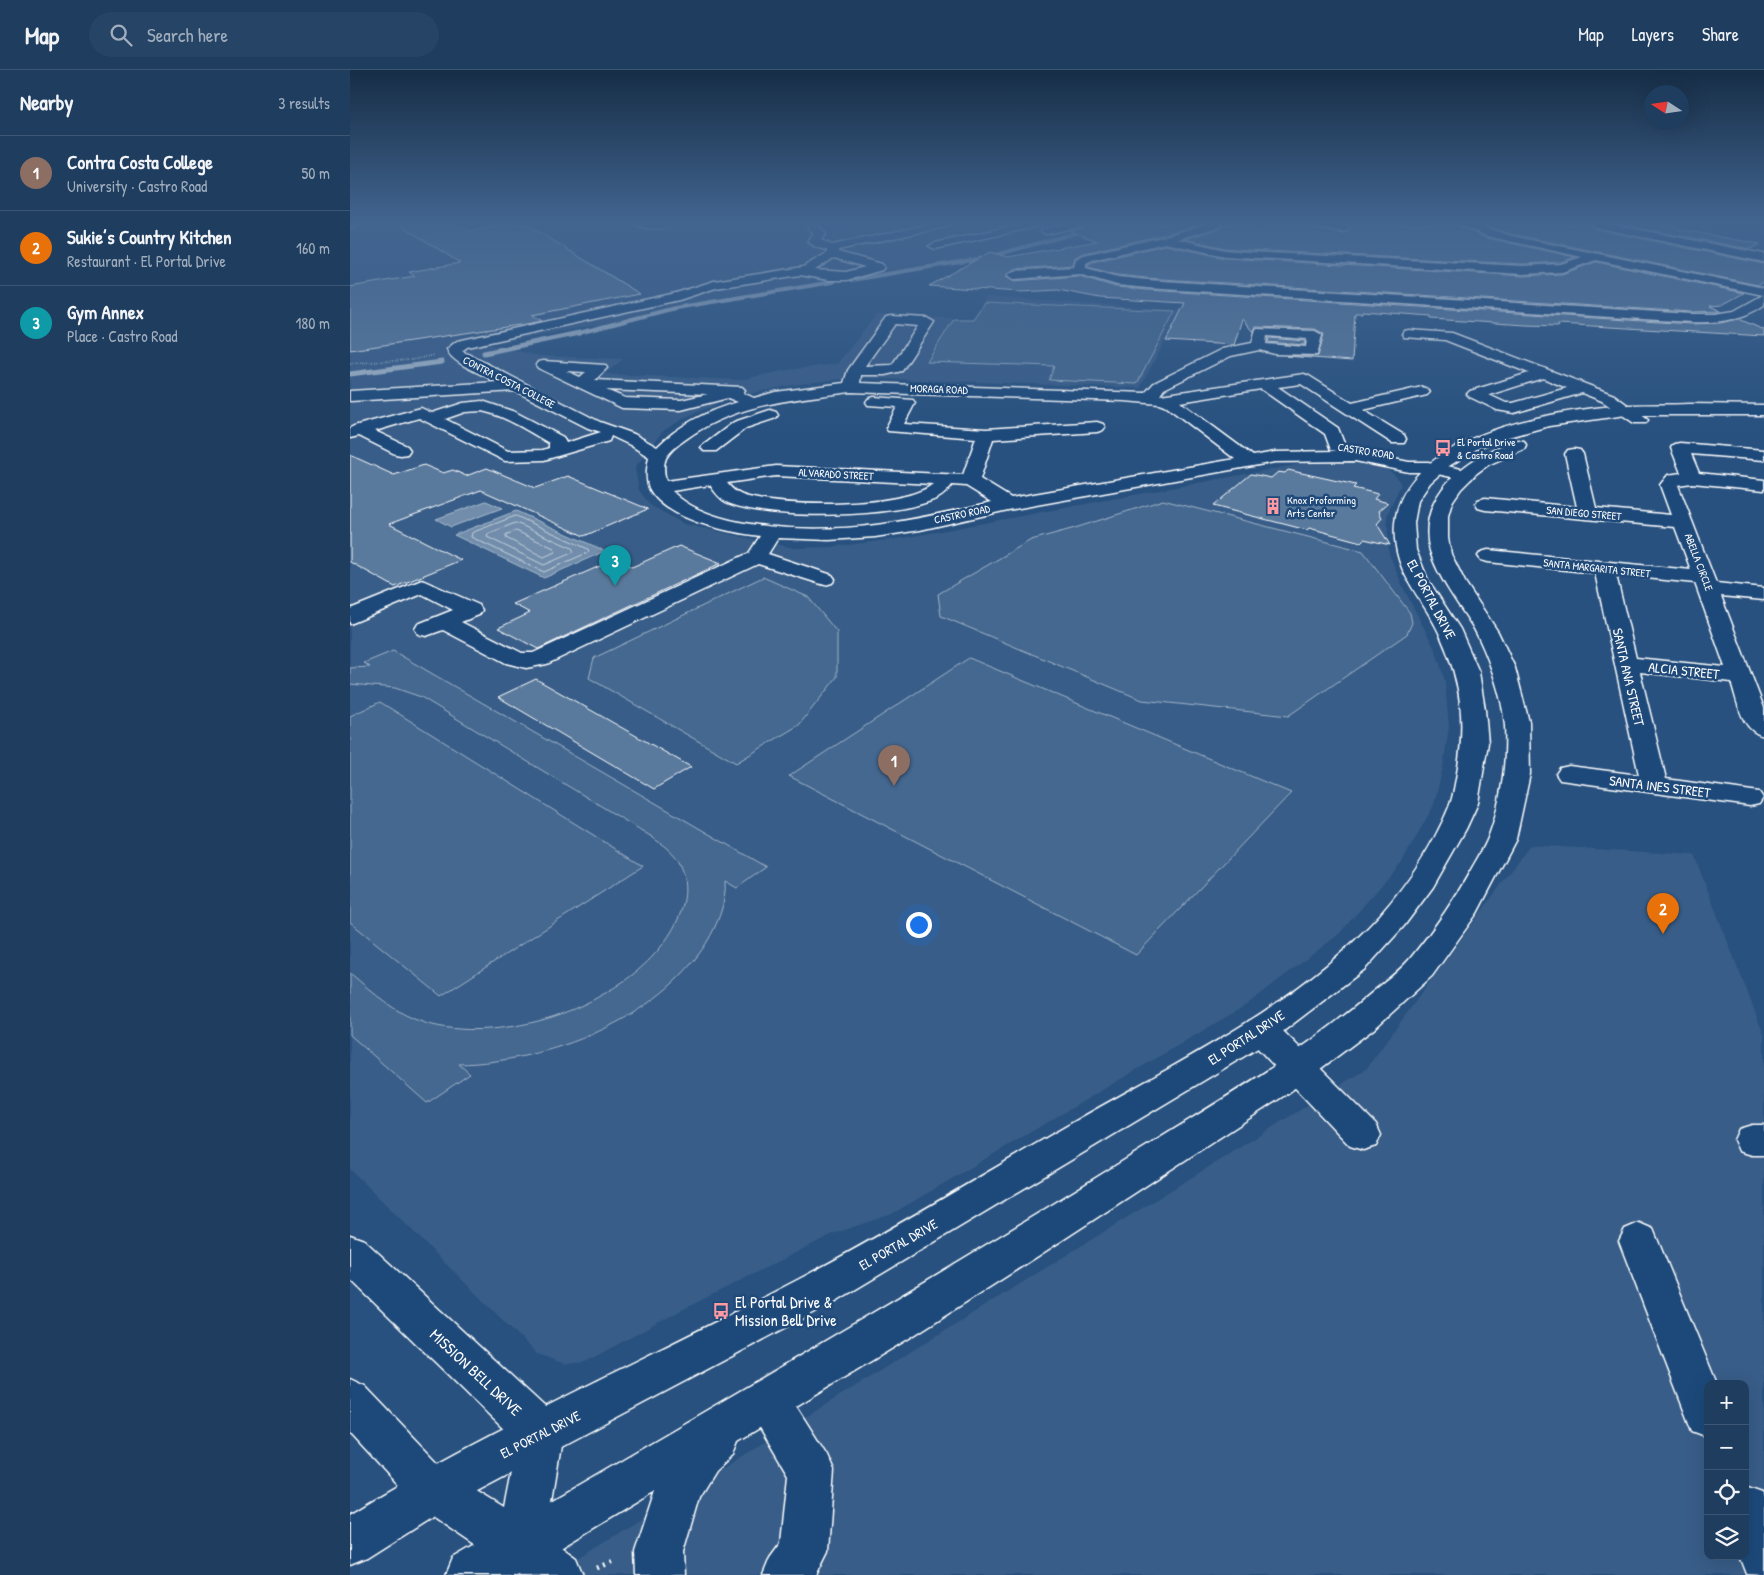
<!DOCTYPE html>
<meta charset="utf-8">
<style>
:root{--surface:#1e3d5f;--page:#264465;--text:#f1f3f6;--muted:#a1aebd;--line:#3c5674;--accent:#ff9aa2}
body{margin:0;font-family:"Patrick Hand",sans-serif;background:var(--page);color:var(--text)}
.controls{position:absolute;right:15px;bottom:15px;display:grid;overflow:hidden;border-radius:10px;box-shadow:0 5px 20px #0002}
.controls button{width:45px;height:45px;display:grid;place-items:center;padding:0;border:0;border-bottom:1px solid var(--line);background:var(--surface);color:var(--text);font:25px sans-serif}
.compass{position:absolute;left:1294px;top:15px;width:45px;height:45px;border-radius:50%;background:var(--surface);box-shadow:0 5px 20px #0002;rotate:282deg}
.you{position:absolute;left:568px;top:854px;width:18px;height:18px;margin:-12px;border:4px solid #fff;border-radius:50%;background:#1a73e8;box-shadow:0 0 0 8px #1a73e833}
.badge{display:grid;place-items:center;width:32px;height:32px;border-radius:50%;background:var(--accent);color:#fff;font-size:16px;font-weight:700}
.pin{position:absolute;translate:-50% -41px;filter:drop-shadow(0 1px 2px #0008)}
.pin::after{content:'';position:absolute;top:26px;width:18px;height:15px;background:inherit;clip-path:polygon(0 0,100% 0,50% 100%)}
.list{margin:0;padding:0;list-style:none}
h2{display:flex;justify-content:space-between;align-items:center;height:65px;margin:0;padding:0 20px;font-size:21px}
h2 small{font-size:16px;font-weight:400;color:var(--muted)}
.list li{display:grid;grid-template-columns:32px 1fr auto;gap:15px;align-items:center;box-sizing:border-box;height:75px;padding:0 20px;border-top:1px solid var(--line)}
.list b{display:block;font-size:19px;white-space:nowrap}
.list p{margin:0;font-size:16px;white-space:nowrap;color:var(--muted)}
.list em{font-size:16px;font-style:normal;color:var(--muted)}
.icon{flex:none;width:28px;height:28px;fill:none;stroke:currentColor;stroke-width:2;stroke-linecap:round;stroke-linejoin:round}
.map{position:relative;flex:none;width:1414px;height:1505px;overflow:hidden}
header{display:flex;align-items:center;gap:30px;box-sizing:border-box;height:70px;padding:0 25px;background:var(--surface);border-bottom:1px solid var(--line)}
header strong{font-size:24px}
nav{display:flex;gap:28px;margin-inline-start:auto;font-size:18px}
.search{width:350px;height:45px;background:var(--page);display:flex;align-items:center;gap:12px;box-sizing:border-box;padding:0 18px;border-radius:28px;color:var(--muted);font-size:19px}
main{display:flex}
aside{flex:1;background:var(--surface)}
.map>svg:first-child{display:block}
</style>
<header>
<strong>Map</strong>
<div class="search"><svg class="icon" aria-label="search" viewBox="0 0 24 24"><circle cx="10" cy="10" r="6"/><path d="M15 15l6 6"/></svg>Search here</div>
<nav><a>Map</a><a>Layers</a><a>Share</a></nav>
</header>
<main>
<aside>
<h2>Nearby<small>3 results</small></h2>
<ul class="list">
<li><span class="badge" style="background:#8d6e63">1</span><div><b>Contra Costa College</b><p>University · Castro Road</p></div><em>50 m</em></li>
<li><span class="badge" style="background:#e8710a">2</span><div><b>Sukie’s Country Kitchen</b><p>Restaurant · El Portal Drive</p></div><em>160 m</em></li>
<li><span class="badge" style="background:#0f9aa8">3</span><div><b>Gym Annex</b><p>Place · Castro Road</p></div><em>180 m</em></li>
</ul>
</aside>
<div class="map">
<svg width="1414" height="1505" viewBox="0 0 1414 1505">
<rect width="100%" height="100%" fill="#28517f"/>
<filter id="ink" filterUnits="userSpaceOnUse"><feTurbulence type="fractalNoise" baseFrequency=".02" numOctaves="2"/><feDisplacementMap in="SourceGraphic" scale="10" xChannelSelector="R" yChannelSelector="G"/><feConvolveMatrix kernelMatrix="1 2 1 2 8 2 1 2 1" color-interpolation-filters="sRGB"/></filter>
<g filter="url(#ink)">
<path fill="#375d88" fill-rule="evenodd" d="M 0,154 L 469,154 L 478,162 L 550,154 L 754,154 L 617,189 L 139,274 L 189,286 L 273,289 L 255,304 L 389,310 L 437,300 L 487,294 L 526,245 L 622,249 L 636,227 L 831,240 L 790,318 L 513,308 L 480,310 L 442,315 L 403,323 L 370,333 L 336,347 L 313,361 L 285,398 L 289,420 L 300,435 L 334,454 L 444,478 L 481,477 L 553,468 L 971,390 L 991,388 L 1027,395 L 1038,400 L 1046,406 L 1051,414 L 1037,446 L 1039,484 L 1053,517 L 1086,581 L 1095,611 L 1099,657 L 1093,697 L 1084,735 L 1052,792 L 988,865 L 895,936 L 542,1144 L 483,1164 L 330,1241 L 235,1292 L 215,1294 L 187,1284 L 0,1099 Z
M 1180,775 L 1344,785 L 1414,965 L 1414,1505 L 201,1505 L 1016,999 ZM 1358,1314 L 1395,1314 L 1395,1486 L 1358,1486 Z"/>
<path fill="#446890" stroke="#a2b4c8" d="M 634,233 L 825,241 L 787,314 L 699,310 L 704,296 L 577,292 L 604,249 L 623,249 Z
M 813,430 L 1013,481 L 1060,543 L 1062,553 L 1057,564 L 938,646 L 792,630 L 591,546 L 588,524 L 681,470 L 725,458 Z
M 413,507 L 458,527 L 487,562 L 487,607 L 449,655 L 386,693 L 239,608 L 244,588 Z
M 43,581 L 416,797 L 387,818 L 375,811 C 377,832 367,855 357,872 C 309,950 198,992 109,994 L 120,1004 L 77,1033 L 0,965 L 0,903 C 24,923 45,944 75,953 C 112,964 155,960 192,950 C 221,942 250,928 274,911 C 309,887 353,835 327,790 C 321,780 311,774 302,767 L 71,627 L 45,618 L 0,614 L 0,598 L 20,597 L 14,593 Z
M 619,588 L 941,723 L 786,885 L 439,706 Z
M 30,632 L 293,796 L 91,926 L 0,852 L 0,646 Z"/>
<path fill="#718dab" stroke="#aabbcd" d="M 136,431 L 152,438 L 101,457 L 86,449 Z
M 166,441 L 255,481 L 194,508 L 104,465 Z"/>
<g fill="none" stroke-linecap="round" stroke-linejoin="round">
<path stroke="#c6d1dd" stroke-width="1" d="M 166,446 L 238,479 L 239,482 L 194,502 L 121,467 L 122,463 Z
M 166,453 L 222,478 L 224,482 L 194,495 L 137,467 L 138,464 Z
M 166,461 L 204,478 L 205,482 L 194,487 L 156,468 L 156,465 Z"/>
<path stroke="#aabbcd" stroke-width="4" d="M 0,159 L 12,154
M 501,210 L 634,188 L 737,160
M 225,264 L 325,238 L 483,212"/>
<path stroke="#aabbcd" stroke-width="5" d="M 134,283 L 229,263
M 0,304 L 92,292"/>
</g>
<path fill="#5a7a9d" stroke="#fff" d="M 49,154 L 108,154 L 120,161 L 160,154 L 176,154 L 290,224 L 182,245 L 192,251 L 176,254 L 0,280 L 0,217 L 65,206 L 59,202 L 110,193 Z
M 735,154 L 852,154 L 812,165 L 734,183 L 725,187 L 723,195 L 664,199 L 656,206 L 664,211 L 729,206 L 766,217 L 797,220 L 1341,254 L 1370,253 L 1389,249 L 1414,260 L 1414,266 L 1208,254 L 1209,256 L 1176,255 L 1081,249 L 1081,246 L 1012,241 L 1012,243 L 1005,243 L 1002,291 L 936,286 L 968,286 L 974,264 L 965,259 L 906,257 L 903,262 L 892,249 L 884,275 L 816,271 L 835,233 L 750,228 L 708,220 L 670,222 L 579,216 L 640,182 L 658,187 L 747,171 L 720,161 L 732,158 Z
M 874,154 L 957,154 L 964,159 L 994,164 L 1001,158 L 998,155 L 989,154 L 1107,154 L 1108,156 L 1137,168 L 1225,187 L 1211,192 L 1173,194 L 899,180 L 875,178 L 835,169 L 872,158 Z
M 1128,154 L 1238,154 L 1245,159 L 1414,194 L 1414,212 L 1408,215 L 1161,164 Z
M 1266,154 L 1324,154 L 1327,159 L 1410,174 L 1400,179 Z
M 815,175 L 875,188 L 1173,206 L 1212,204 L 1246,192 L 1394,223 L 1372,235 L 1360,236 L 1371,241 L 1341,242 L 797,208 L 768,205 L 738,197 L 738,194 L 743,192 Z
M 919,268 L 955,271 L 954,275 L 918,272 Z
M 0,385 L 44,405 L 74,395 L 93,403 L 103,400 L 116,406 L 137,398 L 185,418 L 218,406 L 298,439 L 234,466 L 131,420 L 39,454 L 111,490 L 45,517 L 0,492 Z
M 938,400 L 1006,415 L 1003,418 L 1028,424 L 1024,429 L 1038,433 L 1029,441 L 1032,448 L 1027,454 L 1040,475 L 1014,469 L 1011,472 L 959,458 L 957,460 L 863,436 L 901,404 L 921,408 L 928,402 L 935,403 Z
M 329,476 L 371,493 L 188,579 L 148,558 L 180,543 L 163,534 L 266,489 L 282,497 Z
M 186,609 L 341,697 L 304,719 L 148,627 Z"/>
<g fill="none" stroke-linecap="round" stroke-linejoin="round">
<g stroke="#fff" stroke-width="3">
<path id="minor" d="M 286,154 L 322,154 C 315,160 293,160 286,154 Z
M 456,154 L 466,154 L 476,164 L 471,170 L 482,175 L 582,154 L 600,154 L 595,157 L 488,180 L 488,182 L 532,194 L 534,197 L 532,200 L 497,210 L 478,210 L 450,205 L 366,218 L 329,230 L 117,277 L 112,281 L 250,352 L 284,364 L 307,377 C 330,354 357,341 388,332 L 378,328 L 331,340 L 272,338 L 188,298 L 186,295 L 188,292 L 193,291 L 255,295 L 257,298 L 245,310 L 392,317 L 395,320 L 393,323 L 404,328 L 425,322 L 494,313 L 498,300 L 536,247 L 541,246 L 577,248 L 584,252 L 552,301 L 535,305 L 511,305 L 510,313 L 795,323 L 804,313 L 872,279 L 902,273 L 906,259 L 965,261 L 972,265 L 967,285 L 925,284 L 909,280 L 881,286 L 814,319 L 810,325 L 954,304 L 959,306 L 1002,333 L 1072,317 L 1077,319 L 1080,322 L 1077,325 L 1013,340 L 1054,365 L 1056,369 L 1054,373 L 1042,373 L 951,314 L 928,317 L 988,358 L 995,376 L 993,380 L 987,381 L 1005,381 L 1059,392 L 1078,392 L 1121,401 L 1124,405 L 1121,409 L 1115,410 L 1078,402 L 1059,402 L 1005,391 L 925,392 L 658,440 L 570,460 L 525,467 L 479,470 L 428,468 L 418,484 L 482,505 L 485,509 L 482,513 L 475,515 L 468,513 L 408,494 L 197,594 L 176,598 L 156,593 L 93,560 L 76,566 L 68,564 L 65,559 L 68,554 L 103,540 L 72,524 L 0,554 L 0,539 L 72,510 L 129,535 L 132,540 L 129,545 L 111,552 L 172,583 L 183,583 L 399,483 L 410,466 C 378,462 315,450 299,418 C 295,408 297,397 299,387 L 280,375 L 261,366 L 259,371 L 194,390 L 155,391 L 69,348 L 25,361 L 57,376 L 60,380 L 57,384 L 51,385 L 45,384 L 9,366 L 0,368 L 0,358 L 4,356 L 71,338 L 82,343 L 113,333 L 132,331 L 165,342 L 213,367 L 216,373 L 251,362 L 238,358 L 165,321 L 0,331 L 0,321 L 148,312 C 136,306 100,293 97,279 L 107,271 L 112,270 L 326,223 L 364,211 L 453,197 L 477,183 L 477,180 C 470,179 463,177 458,171 L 464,164 ZM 484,188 L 515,197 L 496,202 L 465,200 ZM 545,254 L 568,256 L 542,295 L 515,296 ZM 917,266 L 957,269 L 956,277 L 916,274 ZM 216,301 L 236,302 L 230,307 ZM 911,319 L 975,364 L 981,380 L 987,381 L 925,382 L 903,386 L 830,332 ZM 256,320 L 356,324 L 358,324 L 331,330 L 275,328 ZM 501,322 L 775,331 L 809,334 L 817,337 L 885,389 L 661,428 L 630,409 L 643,369 L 747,362 L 753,360 L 755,357 L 753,354 L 747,352 L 636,359 L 554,354 L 565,333 L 563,330 L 524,327 L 518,329 L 516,332 L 518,335 L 547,337 L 536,358 L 538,361 L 626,368 L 613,405 L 426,396 L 316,411 C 314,403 313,395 316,388 C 320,381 330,373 336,369 C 384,334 444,329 501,322 ZM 132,341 C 156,346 178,361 199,373 L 199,378 L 193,380 L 158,381 L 95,349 L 115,342 ZM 426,406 L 583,414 C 554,439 427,438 392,425 C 385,422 381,418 377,413 ZM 360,415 C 365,422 369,428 376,432 C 416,451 549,448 588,428 C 594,425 598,420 602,415 L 616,416 L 642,432 C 603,441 565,450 526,455 C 471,462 362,463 322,421 Z
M 672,154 L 690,154 L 685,157 L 585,179 L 579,176 L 585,173 Z
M 715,154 L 733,154 L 732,156 L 696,164 L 691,161 L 692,159 Z
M 857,154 L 872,154 L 871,156 L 828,169 L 875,180 L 899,182 L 1173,196 L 1211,194 L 1232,187 L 1137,166 L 1109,154 L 1123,154 L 1161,166 L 1414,218 L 1414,235 C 1391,251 1368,253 1341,252 L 797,218 L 767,215 L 729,204 L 664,209 L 658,205 L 664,201 L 724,197 L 726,189 L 734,185 L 812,167 ZM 815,173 L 875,186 L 1173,204 L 1212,202 L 1246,190 L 1413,225 L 1384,241 L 1365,244 L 1341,244 L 797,210 L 768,207 L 736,198 L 736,193 L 742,190 Z
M 959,154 L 981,154 L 998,157 L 999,159 L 994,162 L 964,157 Z
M 1240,154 L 1259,154 L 1414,184 L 1414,192 L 1245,157 Z
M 1059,260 L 1102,263 L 1264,325 L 1298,350 L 1296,353 L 1284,353 L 1252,331 L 1232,323 L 1164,343 L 1147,340 L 1120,327 L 1117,324 L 1120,321 L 1179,303 L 1095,270 L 1054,267 L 1052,264 L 1054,261 ZM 1193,308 L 1217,318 L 1163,333 L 1156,333 L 1139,325 Z
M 420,340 L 426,342 L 428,345 L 426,348 L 396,358 L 366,381 L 354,381 L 351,377 L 384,352 Z
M 1330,373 L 1414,380 L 1414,390 L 1341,384 L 1349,403 L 1414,410 L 1414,420 L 1342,413 L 1328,415 L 1366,513 L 1414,518 L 1414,530 L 1371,526 L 1414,638 L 1414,666 C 1391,661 1388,632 1381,612 L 1290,602 L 1316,709 L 1409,722 L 1413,728 L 1409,734 L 1400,736 L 1210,710 L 1206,704 L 1210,698 L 1219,696 L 1289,705 L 1245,503 L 1138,492 L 1131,490 L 1128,486 L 1131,482 L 1138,480 L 1341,500 L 1325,457 L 1135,440 L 1128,438 L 1126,434 L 1128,430 L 1135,428 L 1227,437 L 1215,384 L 1218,380 L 1224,379 L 1230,380 L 1233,384 L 1246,438 L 1321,445 L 1310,415 L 1318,405 L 1331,403 L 1321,378 L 1324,374 ZM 1266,505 L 1345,513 L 1375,597 L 1286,588 Z
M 911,947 L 923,951 L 1026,1054 L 1031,1065 L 1026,1076 L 1013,1080 L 1000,1076 L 899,969 L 894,960 L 899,951 Z
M 1402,1055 L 1414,1055 L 1414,1085 L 1402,1085 L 1389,1081 L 1384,1070 L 1389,1059 Z
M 1289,1153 L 1303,1159 L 1367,1314 L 1358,1314 L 1358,1367 L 1342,1361 L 1269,1171 L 1275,1159 Z
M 0,1165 L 14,1170 L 207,1348 L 213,1364 L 196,1466 L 226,1488 L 233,1505 L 169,1505 L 67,1436 L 0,1363 L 0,1309 L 15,1316 L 99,1404 L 154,1438 L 167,1372 L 0,1209 Z
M 417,1307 L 432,1314 L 477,1385 L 484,1401 L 478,1481 L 466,1505 L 413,1505 L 420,1488 L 431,1473 L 438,1405 L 402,1344 L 395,1329 L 402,1314 Z
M 1395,1417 L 1412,1423 L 1414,1429 L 1414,1505 L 1397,1504 L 1390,1486 L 1395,1486 Z"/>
</g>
<g stroke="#fff" stroke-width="3">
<path id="major" d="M 1339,334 L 1414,335 L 1414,345 L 1276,345 L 1199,356 L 1151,369 L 1130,377 L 1099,396 L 1080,413 L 1068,431 L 1064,453 L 1066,480 L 1078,510 L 1110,559 L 1129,602 L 1135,640 L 1138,673 L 1128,733 L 1116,759 L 1083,817 L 1054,856 L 1015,899 L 923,969 L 486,1231 L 99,1436 L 17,1488 L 0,1495 L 0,1444 C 146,1355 304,1286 455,1206 C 548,1157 638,1101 729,1049 C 832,990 949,934 1030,845 C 1057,814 1083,776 1099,737 C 1103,728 1104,718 1106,709 C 1116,654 1113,616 1090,565 C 1077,535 1051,510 1046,477 C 1027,368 1203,339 1280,335 C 1299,334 1319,335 1339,334 Z
M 1168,370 L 1174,371 L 1176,375 L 1174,379 L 1138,395 L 1127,403 L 1111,419 L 1102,432 L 1098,446 L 1098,468 L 1101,484 L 1115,512 L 1148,562 L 1165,598 L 1179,652 L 1180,704 L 1166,769 L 1127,843 L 1082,906 L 1025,958 L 938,1023 L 688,1186 L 561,1267 L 388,1371 L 383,1384 L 365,1401 L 349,1427 L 333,1482 L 334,1505 L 286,1505 L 285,1482 L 305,1421 L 166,1505 L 96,1505 L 103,1488 C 335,1353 567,1220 794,1078 C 870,1030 950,985 1018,926 C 1033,913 1051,901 1063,885 C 1085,858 1105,829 1122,798 C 1127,789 1134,778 1138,768 C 1151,735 1157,691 1155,656 C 1153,627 1137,582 1123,557 C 1108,533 1088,508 1080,481 C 1065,424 1120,384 1168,370 Z"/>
</g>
<path stroke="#fff" stroke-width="2" stroke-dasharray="0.5 2" stroke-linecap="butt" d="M 0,293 L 62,290 L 84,285"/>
<path stroke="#fff" stroke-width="5" stroke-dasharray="2 5.5" stroke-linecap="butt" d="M 247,1498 L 267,1490"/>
<use href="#minor" fill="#1f4a7a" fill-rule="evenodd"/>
<use href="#major" fill="#1f4a7a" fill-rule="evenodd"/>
</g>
</g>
<linearGradient id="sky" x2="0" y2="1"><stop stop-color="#162d46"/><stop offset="0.42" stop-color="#426590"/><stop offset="1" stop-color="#426590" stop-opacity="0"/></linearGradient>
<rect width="1414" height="364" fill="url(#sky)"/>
<defs>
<g id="bus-bare" transform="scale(1.35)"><path d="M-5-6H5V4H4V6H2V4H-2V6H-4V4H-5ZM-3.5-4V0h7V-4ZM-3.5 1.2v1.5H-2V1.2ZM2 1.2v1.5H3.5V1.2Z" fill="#ff9aa2" stroke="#1f4a7a" stroke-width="2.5" paint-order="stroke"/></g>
<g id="building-bare" transform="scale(1.35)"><path d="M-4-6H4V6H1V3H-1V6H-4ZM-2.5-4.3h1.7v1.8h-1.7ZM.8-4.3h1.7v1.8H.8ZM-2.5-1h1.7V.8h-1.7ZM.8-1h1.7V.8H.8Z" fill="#ff9aa2" stroke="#1f4a7a" stroke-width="2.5" paint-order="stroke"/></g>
</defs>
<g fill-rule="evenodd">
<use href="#bus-bare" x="1093" y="378"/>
<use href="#building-bare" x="923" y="436"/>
<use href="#bus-bare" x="371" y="1241"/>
</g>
<g text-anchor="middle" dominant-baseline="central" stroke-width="5" stroke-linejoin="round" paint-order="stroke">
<g font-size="11" fill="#fff" stroke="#1f4a7a">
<text transform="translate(159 312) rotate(27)">CONTRA COSTA COLLEGE</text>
<text transform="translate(589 319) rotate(2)">MORAGA ROAD</text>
<text transform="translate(1016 381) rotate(9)">CASTRO ROAD</text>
<text transform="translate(486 404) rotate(3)">ALVARADO STREET</text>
<text transform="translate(1234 443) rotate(5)">SAN DIEGO STREET</text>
<text transform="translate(612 444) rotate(-12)">CASTRO ROAD</text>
<text transform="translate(1349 492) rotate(69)">ABELLA CIRCLE</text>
<text transform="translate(1247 498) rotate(6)">SANTA MARGARITA STREET</text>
</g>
<g font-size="11" fill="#fff" stroke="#1f4a7a" text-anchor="start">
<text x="1107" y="372">El Portal Drive<tspan x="1107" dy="13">&amp; Castro Road</tspan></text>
<text x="937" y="430">Knox Proforming<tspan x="937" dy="13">Arts Center</tspan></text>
</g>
<g font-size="14" fill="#fff" stroke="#1f4a7a">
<text transform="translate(1082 529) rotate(62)">EL PORTAL DRIVE</text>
<text transform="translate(1334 600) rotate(6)">ALCIA STREET</text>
<text transform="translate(1279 607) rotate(77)">SANTA ANA STREET</text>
<text transform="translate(1310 716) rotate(7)">SANTA INES STREET</text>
<text transform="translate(896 967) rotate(-33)">EL PORTAL DRIVE</text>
<text transform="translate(548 1174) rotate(-30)">EL PORTAL DRIVE</text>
<text transform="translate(190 1364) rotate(-27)">EL PORTAL DRIVE</text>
</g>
<g font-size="16" fill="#fff" stroke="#1f4a7a" text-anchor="start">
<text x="385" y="1232">El Portal Drive &amp;<tspan x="385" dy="18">Mission Bell Drive</tspan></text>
</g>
<g font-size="16" fill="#fff" stroke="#1f4a7a">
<text transform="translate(126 1302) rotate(43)">MISSION BELL DRIVE</text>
</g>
</g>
</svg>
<div class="controls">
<button>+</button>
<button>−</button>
<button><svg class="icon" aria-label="locate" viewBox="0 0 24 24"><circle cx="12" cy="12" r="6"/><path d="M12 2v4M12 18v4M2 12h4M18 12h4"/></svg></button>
<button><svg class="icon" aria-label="layers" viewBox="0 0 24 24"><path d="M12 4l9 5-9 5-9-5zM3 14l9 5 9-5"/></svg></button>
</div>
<svg class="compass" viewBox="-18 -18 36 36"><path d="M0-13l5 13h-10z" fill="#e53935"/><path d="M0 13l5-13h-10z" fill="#a1aebd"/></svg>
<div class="you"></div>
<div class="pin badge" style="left:544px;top:716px;background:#8d6e63">1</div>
<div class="pin badge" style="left:1313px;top:864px;background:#e8710a">2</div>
<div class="pin badge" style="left:265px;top:516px;background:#0f9aa8">3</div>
</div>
</main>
